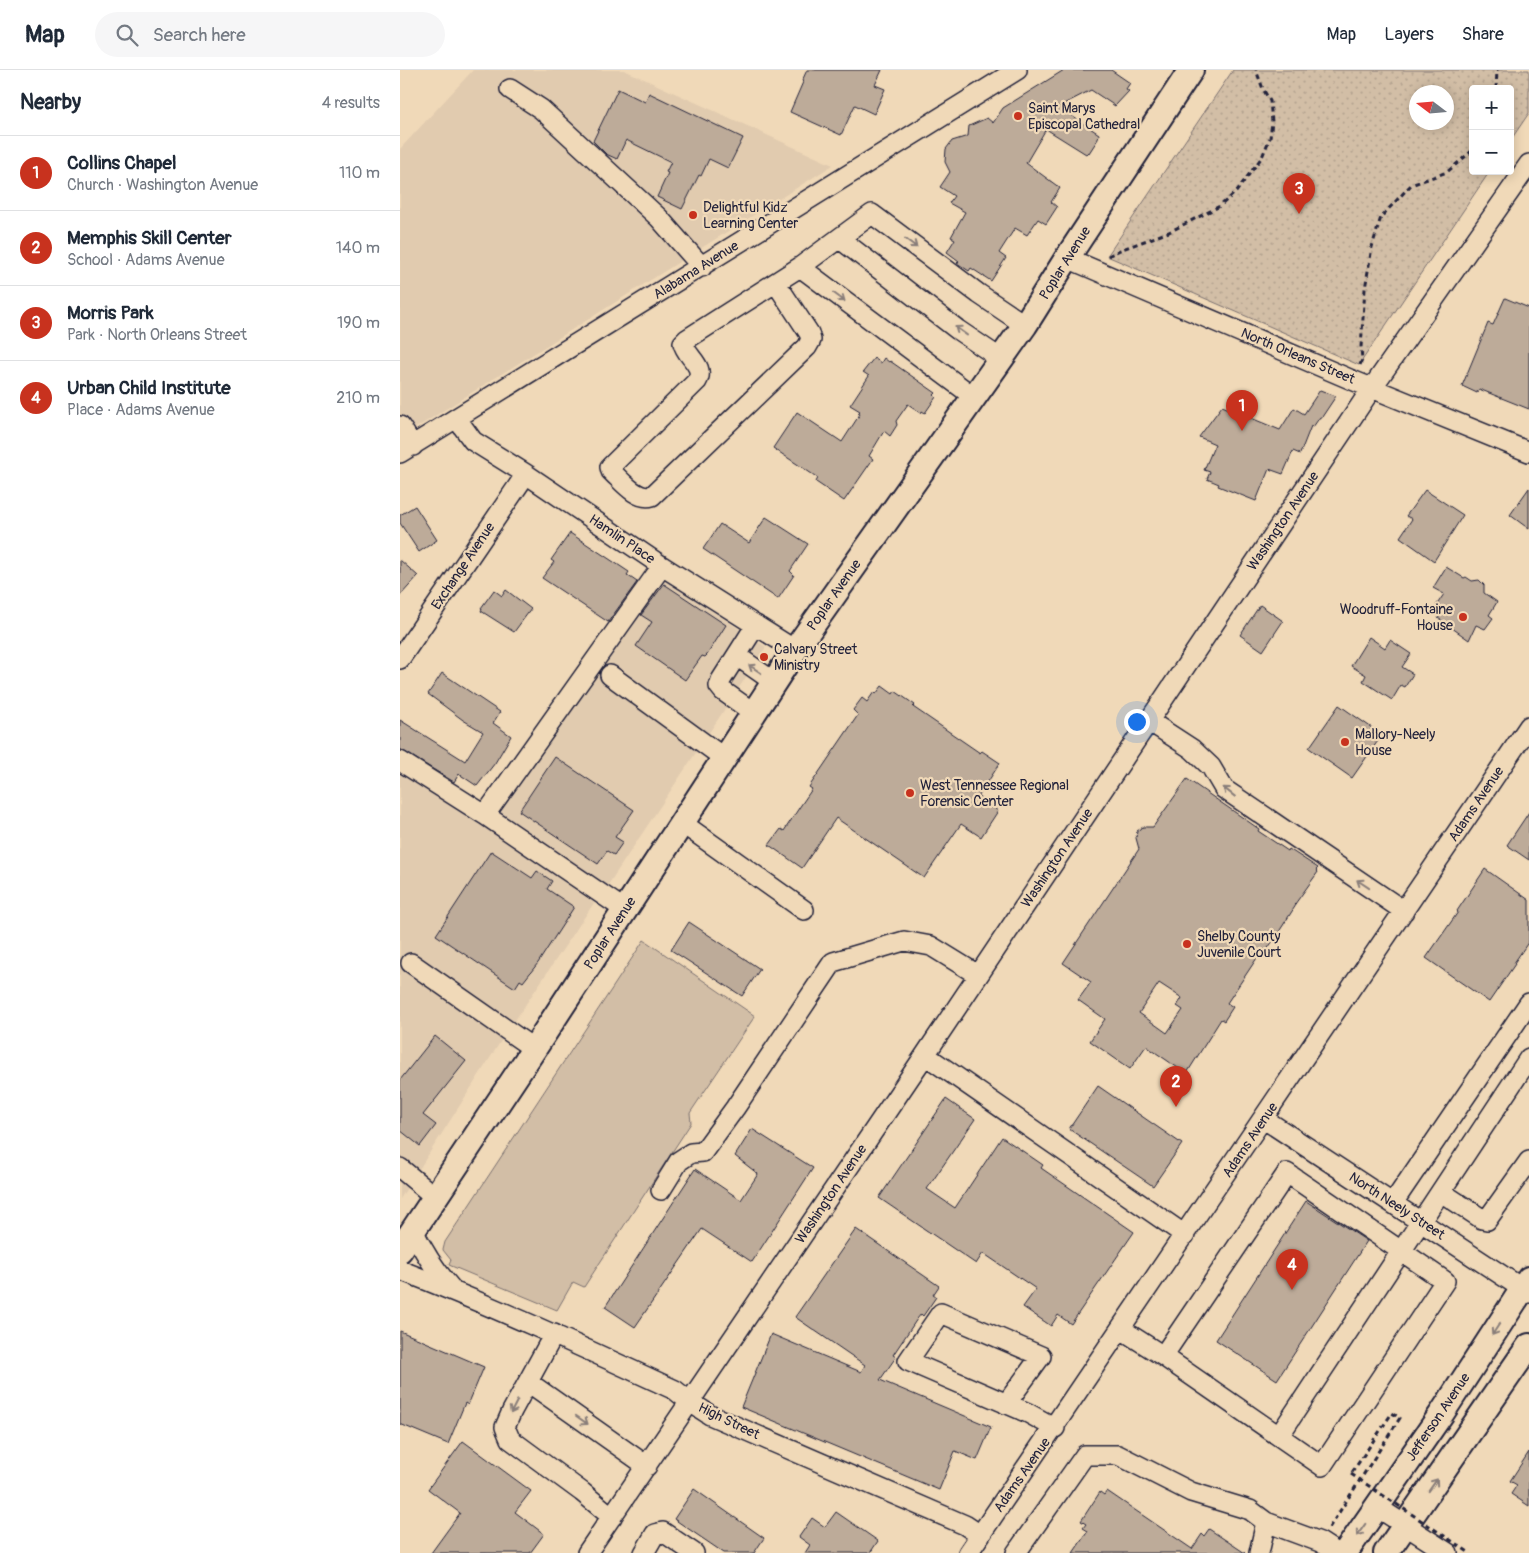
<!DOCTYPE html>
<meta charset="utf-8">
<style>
:root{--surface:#fff;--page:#f6f6f7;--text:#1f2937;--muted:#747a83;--line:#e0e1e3;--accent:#c8321e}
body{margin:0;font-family:Pangolin,sans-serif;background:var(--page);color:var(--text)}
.controls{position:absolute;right:15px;top:15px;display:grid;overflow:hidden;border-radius:5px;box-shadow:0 2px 12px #0003}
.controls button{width:45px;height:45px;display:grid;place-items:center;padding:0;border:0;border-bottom:1px solid var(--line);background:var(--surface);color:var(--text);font:25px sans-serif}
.compass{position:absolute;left:1009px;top:15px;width:45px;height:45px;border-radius:50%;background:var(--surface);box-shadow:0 2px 12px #0003;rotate:286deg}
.you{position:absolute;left:736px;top:651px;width:18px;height:18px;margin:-12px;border:4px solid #fff;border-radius:50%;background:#1a73e8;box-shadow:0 0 0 8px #1a73e833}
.badge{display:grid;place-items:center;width:32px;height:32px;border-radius:50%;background:var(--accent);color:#fff;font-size:16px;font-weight:700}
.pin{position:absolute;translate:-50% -41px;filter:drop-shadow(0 1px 2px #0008)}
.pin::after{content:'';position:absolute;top:26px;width:18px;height:15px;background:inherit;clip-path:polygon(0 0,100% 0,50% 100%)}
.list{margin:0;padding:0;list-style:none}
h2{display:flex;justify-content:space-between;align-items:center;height:65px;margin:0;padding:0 20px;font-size:21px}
h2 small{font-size:16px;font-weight:400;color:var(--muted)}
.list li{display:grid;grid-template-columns:32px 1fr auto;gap:15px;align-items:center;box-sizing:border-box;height:75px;padding:0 20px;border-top:1px solid var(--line)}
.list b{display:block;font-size:19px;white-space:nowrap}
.list p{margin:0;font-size:16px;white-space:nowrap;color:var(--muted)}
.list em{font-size:16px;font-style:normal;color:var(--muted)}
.icon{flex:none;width:28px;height:28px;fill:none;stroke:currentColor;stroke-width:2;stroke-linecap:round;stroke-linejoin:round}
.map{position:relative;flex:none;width:1129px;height:1483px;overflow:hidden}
header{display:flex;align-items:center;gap:30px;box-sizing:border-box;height:70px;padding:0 25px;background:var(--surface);border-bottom:1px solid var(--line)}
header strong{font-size:24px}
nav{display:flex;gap:28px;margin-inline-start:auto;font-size:18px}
.search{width:350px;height:45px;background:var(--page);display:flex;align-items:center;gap:12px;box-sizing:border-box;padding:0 18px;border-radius:28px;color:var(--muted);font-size:19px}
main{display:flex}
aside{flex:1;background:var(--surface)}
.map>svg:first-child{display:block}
</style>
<header>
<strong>Map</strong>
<div class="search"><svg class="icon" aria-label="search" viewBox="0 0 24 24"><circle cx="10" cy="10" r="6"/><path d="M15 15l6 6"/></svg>Search here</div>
<nav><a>Map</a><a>Layers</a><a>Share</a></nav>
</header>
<main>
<aside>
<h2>Nearby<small>4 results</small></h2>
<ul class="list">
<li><span class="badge">1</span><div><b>Collins Chapel</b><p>Church · Washington Avenue</p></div><em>110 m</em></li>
<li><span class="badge">2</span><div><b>Memphis Skill Center</b><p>School · Adams Avenue</p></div><em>140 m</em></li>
<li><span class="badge">3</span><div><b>Morris Park</b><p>Park · North Orleans Street</p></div><em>190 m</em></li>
<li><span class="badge">4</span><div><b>Urban Child Institute</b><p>Place · Adams Avenue</p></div><em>210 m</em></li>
</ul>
</aside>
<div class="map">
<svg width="1129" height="1483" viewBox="0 0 1129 1483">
<defs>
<pattern id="park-dots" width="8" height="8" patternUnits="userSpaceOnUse" patternTransform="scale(1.25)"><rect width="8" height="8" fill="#d2bea6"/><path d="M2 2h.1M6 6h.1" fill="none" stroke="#b4a390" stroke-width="1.8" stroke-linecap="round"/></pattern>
</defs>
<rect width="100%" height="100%" fill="#f0d9b8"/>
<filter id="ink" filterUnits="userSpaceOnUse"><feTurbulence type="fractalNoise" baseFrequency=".02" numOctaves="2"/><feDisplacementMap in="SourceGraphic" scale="10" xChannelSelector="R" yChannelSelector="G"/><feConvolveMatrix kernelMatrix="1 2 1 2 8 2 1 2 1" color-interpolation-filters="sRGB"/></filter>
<g filter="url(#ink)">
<path fill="#e1cbaf" d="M 73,0 L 224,0 L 433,95 L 0,368 L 0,79 Z
M 260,507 L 366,577 L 204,821 L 95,747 Z
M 0,698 L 194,833 L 99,974 L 0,1129 Z"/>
<path fill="#d2bea6" stroke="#7a7070" d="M 244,870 L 355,946 L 290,1043 L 291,1053 L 184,1217 L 173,1212 L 157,1240 L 49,1195 L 51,1190 L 43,1180 L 45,1172 Z"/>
<path fill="url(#park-dots)" stroke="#7a7070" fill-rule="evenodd" d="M 833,0 L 1129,0 L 1129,43 L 1110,71 L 1110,19 L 1073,19 L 1073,101 L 1090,101 L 959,295 L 707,186 ZM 1016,22 L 1046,22 L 1046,52 L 1016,52 Z"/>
<path fill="#bdab99" stroke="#22223b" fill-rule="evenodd" d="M 407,0 L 482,0 L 475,15 L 485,19 L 474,44 L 455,35 L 441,65 L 390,42 L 403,12 L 402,11 Z
M 664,0 L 711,0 L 730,13 L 726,19 L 729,21 L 715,36 L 691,20 L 658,37 L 699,64 L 698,69 L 689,83 L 688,82 L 686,84 L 646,59 L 626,93 L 660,118 L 651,132 L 657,137 L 646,154 L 638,149 L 627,165 L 615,158 L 599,183 L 606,188 L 591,211 L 571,198 L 569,201 L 557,193 L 559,191 L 547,182 L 555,169 L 551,167 L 565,142 L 549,133 L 554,126 L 540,117 L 550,102 L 545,92 L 546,79 L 552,71 L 568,66 L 569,56 L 587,48 L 593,53 L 603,38 Z
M 218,19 L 245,32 L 249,23 L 343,68 L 328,98 L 309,89 L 301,106 L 299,105 L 282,139 L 257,127 L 268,103 L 266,102 L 271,92 L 226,70 L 217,89 L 206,84 L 193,71 Z
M 1105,228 L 1129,238 L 1129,339 L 1079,319 L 1077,323 L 1062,316 L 1088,253 L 1093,255 Z
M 474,288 L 481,293 L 484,288 L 489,292 L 490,291 L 536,323 L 534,325 L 536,327 L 525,343 L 522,341 L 521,343 L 508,334 L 496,351 L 497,355 L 490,366 L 484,361 L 469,386 L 473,389 L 444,431 L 416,412 L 418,408 L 373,378 L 397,342 L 442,372 L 460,344 L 458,343 L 460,341 L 450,335 L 469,306 L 463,302 Z
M 920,320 L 936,326 L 922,347 L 920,347 L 913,357 L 911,356 L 900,384 L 893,381 L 883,404 L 869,399 L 856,431 L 818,416 L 819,414 L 807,409 L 810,402 L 804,400 L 815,374 L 799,367 L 822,336 L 880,360 L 894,338 L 904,344 Z
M 1129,418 L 1129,459 L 1110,445 Z
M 1025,420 L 1063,445 L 1034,491 L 1000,467 L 1012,449 L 1006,446 Z
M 15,436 L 37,470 L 19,482 L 0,453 L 0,445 Z
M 366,447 L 408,474 L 390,501 L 394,505 L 378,529 L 303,479 L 320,454 L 349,473 Z
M 170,463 L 229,502 L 227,505 L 237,512 L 208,552 L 142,508 L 154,492 L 151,490 Z
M 0,490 L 18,506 L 0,526 Z
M 1046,497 L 1064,508 L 1066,507 L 1072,511 L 1079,510 L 1084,515 L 1084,523 L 1097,532 L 1089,545 L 1093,548 L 1085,559 L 1076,555 L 1069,570 L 1038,548 L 1042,541 L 1036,536 L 1044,524 L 1033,518 Z
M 264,514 L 326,555 L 307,585 L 305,587 L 302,586 L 285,610 L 236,576 L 252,552 L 241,545 Z
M 94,520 L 102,526 L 106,520 L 131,539 L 114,562 L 81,541 L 82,539 L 81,538 Z
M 860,535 L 883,551 L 863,581 L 840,565 Z
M 969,567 L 985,578 L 990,570 L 1011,584 L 1002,597 L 1013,604 L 1005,617 L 1001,615 L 992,630 L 963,611 L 966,605 L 951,596 Z
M 42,603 L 100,642 L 93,653 L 111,666 L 95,693 L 77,716 L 59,704 L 54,712 L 0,679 L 0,650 L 65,691 L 83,662 L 63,650 L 28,624 Z
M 482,616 L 493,624 L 495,621 L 515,635 L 513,637 L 580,683 L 582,681 L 600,693 L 578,727 L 598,741 L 581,767 L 561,754 L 524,808 L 436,748 L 402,798 L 369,775 L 381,759 L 384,761 L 399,738 L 412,719 L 409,717 L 458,645 L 453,640 L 462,628 L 467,632 L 474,622 L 476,624 Z
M 939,635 L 982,665 L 952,708 L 909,678 Z
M 155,687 L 234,740 L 215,767 L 223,772 L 214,785 L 207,781 L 198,794 L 119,741 Z
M 787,709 L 859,759 L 858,761 L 888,781 L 889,779 L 918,798 L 916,800 L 918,802 L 895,834 L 896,835 L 875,868 L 864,884 L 861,882 L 827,933 L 833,937 L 824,951 L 821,949 L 787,1003 L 782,999 L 781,1000 L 746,976 L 730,999 L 690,971 L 705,949 L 678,930 L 691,912 L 663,893 L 739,779 L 736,768 L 737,761 L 743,757 L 753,757 ZM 759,913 L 782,928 L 777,936 L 783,940 L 767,963 L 739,943 Z
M 1129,742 L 1129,790 L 1107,775 Z
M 91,781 L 132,808 L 137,801 L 152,811 L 147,819 L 174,837 L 138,893 L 123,912 L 120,910 L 115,918 L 36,865 Z
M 1085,799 L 1129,830 L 1129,871 L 1114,893 L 1115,894 L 1089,932 L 1026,888 L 1058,842 L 1057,841 Z
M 289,852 L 360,899 L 342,926 L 271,880 Z
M 35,966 L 66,991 L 23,1045 L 36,1055 L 20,1076 L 0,1060 L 0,1010 Z
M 698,1016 L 782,1074 L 753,1116 L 669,1059 Z
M 546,1029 L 575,1049 L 527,1119 L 555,1138 L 602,1067 L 643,1095 L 641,1098 L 734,1162 L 671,1254 L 658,1245 L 651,1256 L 623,1237 L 636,1219 L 583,1183 L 576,1194 L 479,1128 Z
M 352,1059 L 413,1098 L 352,1192 L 302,1159 L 235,1257 L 205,1237 L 295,1099 L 341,1130 L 358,1104 L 335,1086 Z
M 906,1131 L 967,1171 L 877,1310 L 816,1270 Z
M 456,1159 L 539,1216 L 533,1225 L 536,1227 L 523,1246 L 521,1244 L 517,1249 L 493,1285 L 496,1287 L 480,1310 L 591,1357 L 577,1390 L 555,1381 L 539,1420 L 341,1337 L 371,1264 L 461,1302 L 465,1295 L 395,1247 Z
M 0,1261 L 84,1297 L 68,1335 L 65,1333 L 48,1374 L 0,1354 Z
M 63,1371 L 131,1421 L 115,1442 L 144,1464 L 130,1483 L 31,1483 L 60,1443 L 28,1419 Z
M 1129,1382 L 1129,1436 L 1111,1424 L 1117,1415 L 1110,1411 Z
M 294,1419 L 364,1468 L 354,1483 L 324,1483 L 274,1449 Z
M 707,1421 L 792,1479 L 802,1464 L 804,1466 L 809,1459 L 845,1483 L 673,1483 L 688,1461 L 683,1458 L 686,1454 L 681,1451 L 700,1422 L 704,1425 Z
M 436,1442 L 478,1471 L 470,1483 L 405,1483 L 410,1475 L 399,1467 L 412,1448 L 425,1457 Z"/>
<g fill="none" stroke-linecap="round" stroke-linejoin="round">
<g stroke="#22223b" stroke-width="22">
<path id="minor" d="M 110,19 L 141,39 L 259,148 L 302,197
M 440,169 L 558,260 L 601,289
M 667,188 L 952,310 L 1129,382
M 400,197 L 574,327
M 376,213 L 409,263 L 411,270 L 407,277 L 252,426 C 237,431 222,411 211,401 L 210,397 L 297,311 C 306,296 286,287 283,273 L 287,269 L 400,197 L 472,144 L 579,224 L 625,255
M 57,349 L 73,371 L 126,404 L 262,496 L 395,580
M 0,356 L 13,376
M 0,383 L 617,0
M 337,586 L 374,612
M 0,589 L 126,404
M 210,605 L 324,688
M 354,643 L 323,621 L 319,616 L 321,610 L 356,555
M 749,651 L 792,679 L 811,697 L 824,719 L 1004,841
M 0,691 L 85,745
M 282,753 L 404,840
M 225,840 L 85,745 L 262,496
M 11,893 L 134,979
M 525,985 L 785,1165
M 864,1049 L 1129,1223
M 0,1098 L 35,1127
M 887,1103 L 1045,1211 L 922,1396 L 763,1286 Z
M 261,1120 L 279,1091 L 291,1083 L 303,1082 L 335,1038 L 433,892 L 504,871 L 531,876 L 578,905
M 1041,1122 L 1082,1149 L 1087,1150 L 1129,1091
M 993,1133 L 1129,933
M 13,1160 C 24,1183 34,1199 51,1218
M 0,1200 C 93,1236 184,1278 275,1320 L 290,1332 L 310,1345 L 565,1455 L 580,1465
M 721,1259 L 763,1286
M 154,1264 L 112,1341 L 105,1357 L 110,1369 L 182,1422 L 212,1447
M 128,1312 L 247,1396
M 606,1334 L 641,1286 L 541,1243 L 508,1291 L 628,1343 L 655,1358
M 879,1366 L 1129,988
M 977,1437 L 1048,1483
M 187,1483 L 525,985 L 972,318 L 1129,94
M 244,1483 L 255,1464 L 263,1462 L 294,1483
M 568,1483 L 1129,656
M 616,1483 L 685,1385 L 718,1385 L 791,1422 L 850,1440 L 866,1452
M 859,1483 L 866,1452 L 920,1472 L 937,1483"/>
</g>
<g stroke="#22223b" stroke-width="28">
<path id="major" d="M 0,1180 L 134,979 L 395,580 L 625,255 L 667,188 L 791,0
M 945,1483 L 1042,1343 L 1129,1209
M 986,1483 L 1129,1276"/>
</g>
<path stroke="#22223b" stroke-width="3" stroke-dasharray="5 4" stroke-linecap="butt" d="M 1096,19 L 1097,0
M 708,186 L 720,180 L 769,162 L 820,136 L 836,122 L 862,87 L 870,68 L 872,52 L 870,31 L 863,19 L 856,0
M 960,295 L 962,290 L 961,277 L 965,219 L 972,177 L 981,147 L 1011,115 L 1047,102 L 1073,80
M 929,1458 L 1000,1348 L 992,1343 L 951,1404"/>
<use href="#minor" stroke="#f0d9b8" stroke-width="19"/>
<use href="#major" stroke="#f0d9b8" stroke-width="24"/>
<path stroke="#22223b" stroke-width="3" stroke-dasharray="5 4" stroke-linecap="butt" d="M 951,1404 L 1070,1483"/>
</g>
<defs><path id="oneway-shaft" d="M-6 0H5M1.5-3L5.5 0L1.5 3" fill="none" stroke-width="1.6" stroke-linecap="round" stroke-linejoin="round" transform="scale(1.25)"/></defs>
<g stroke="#897e7a">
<use href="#oneway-shaft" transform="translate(511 173) rotate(37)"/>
<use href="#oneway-shaft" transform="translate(439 227) rotate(37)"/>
<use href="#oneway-shaft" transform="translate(561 261) rotate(-144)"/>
<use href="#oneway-shaft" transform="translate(355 599) rotate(-146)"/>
<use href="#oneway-shaft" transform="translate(829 722) rotate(-142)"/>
<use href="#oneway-shaft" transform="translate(963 814) rotate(-146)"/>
<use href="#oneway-shaft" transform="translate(1096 1259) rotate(123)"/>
<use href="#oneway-shaft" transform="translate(114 1337) rotate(117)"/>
<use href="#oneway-shaft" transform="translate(182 1350) rotate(35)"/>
<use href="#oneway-shaft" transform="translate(1033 1415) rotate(-55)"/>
<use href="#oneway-shaft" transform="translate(961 1460) rotate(125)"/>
</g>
</g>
<g fill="#c8321e" stroke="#f0d9b8" stroke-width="2">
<circle cx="618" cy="46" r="5"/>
<circle cx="293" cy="145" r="5"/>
<circle cx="1063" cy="547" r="5"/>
<circle cx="364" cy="587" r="5"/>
<circle cx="945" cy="672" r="5"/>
<circle cx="510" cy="723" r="5"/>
<circle cx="787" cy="874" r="5"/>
</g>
<g text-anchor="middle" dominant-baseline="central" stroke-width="4.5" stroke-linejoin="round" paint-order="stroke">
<g font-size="14" fill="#22223b" stroke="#f0d9b8" text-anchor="start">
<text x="628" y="38">Saint Marys<tspan x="628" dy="16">Episcopal Cathedral</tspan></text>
<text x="303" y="137">Delightful Kidz<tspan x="303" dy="16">Learning Center</tspan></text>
<text x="1053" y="539" text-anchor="end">Woodruff-Fontaine<tspan x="1053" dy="16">House</tspan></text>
<text x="374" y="579">Calvary Street<tspan x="374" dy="16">Ministry</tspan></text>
<text x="955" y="664">Mallory-Neely<tspan x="955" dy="16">House</tspan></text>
<text x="520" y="715">West Tennessee Regional<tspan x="520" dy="16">Forensic Center</tspan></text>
<text x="797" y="866">Shelby County<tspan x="797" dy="16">Juvenile Court</tspan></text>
</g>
<g font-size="14" fill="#22223b" stroke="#f0d9b8">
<text transform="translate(665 193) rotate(-58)">Poplar Avenue</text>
<text transform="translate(296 200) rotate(-32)">Alabama Avenue</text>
<text transform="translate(898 286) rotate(23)">North Orleans Street</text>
<text transform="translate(883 451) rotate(-56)">Washington Avenue</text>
<text transform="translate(222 469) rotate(34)">Hamlin Place</text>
<text transform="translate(63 496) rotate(-56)">Exchange Avenue</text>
<text transform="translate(434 525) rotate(-55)">Poplar Avenue</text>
<text transform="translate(1076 734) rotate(-56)">Adams Avenue</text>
<text transform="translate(657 788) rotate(-56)">Washington Avenue</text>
<text transform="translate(210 863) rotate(-57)">Poplar Avenue</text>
<text transform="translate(850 1070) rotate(-56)">Adams Avenue</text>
<text transform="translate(431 1124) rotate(-56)">Washington Avenue</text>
<text transform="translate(997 1136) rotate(33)">North Neely Street</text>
<text transform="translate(1038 1347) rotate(-56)">Jefferson Avenue</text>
<text transform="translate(329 1351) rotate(26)">High Street</text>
<text transform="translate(622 1405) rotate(-55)">Adams Avenue</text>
</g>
</g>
</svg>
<div class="controls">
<button>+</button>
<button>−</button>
</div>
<svg class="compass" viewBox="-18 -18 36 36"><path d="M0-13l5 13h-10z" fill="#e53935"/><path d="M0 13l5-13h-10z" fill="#747a83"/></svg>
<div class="you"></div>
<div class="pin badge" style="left:842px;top:361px">1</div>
<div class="pin badge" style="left:776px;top:1037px">2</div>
<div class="pin badge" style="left:899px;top:144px">3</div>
<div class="pin badge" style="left:892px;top:1220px">4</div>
</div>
</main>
